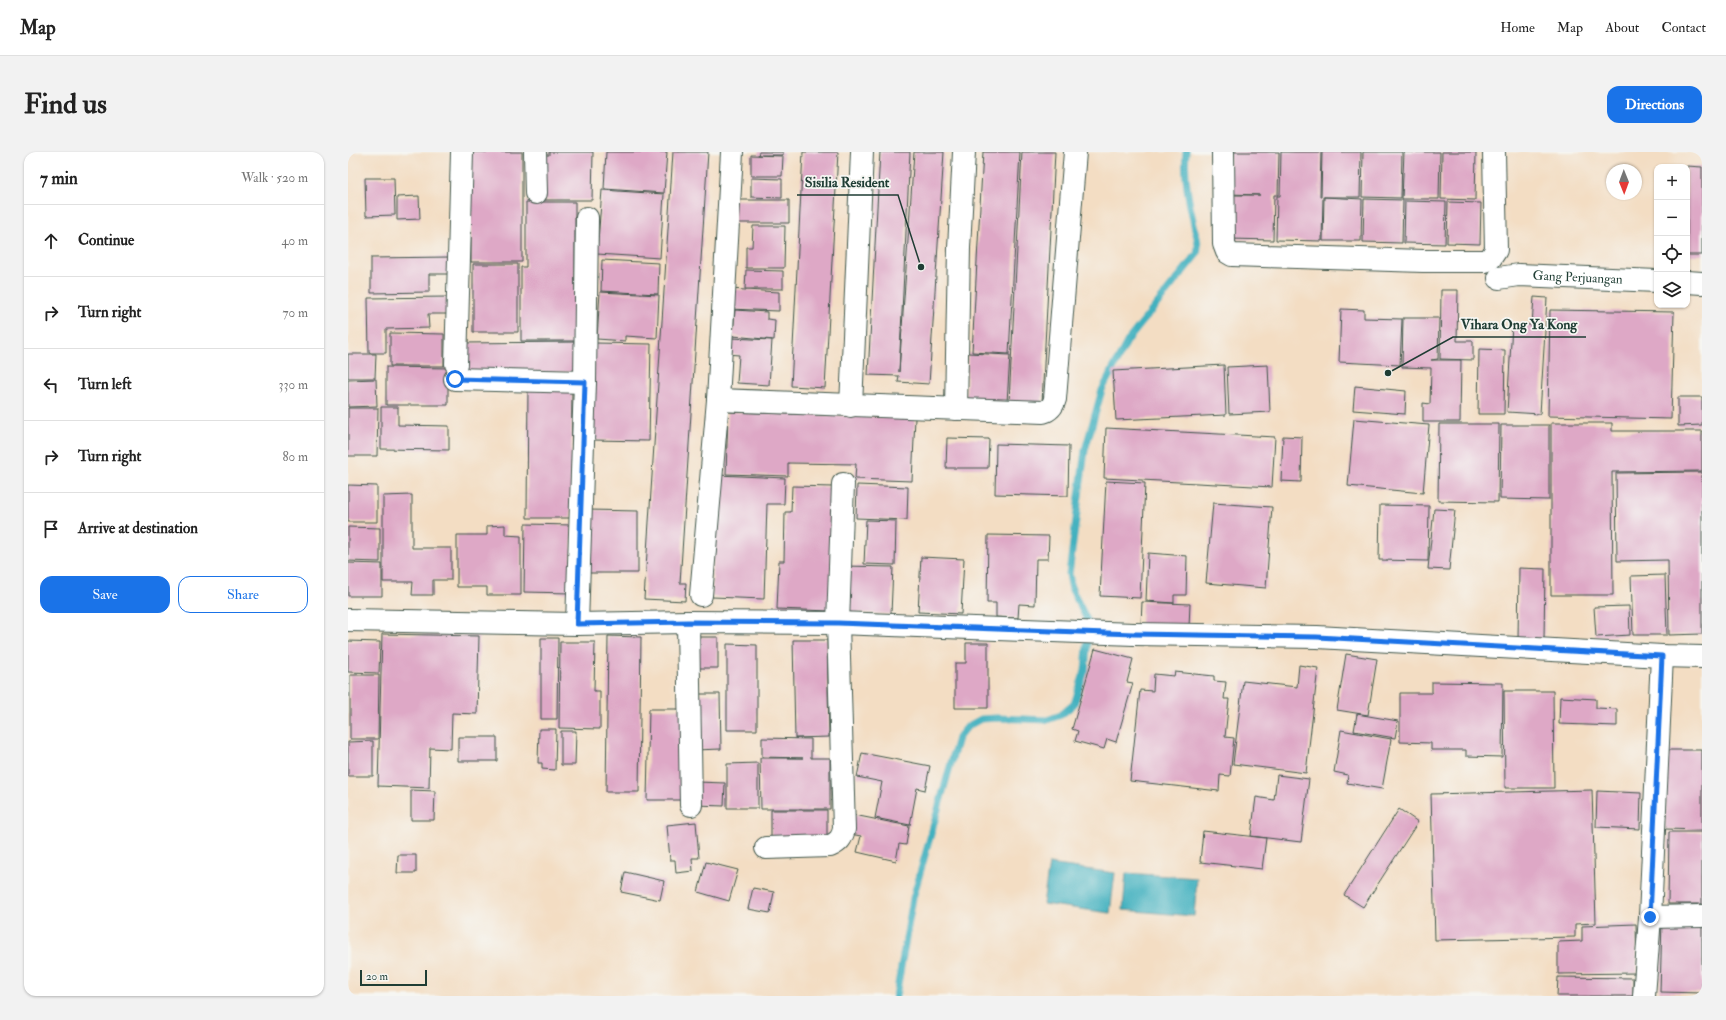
<!DOCTYPE html>
<meta charset="utf-8">
<style>
:root{--surface:#fff;--page:#f2f2f2;--text:#222;--muted:#767676;--line:#e0e0e0;--accent:#1a73e8}
body{margin:0;font-family:"IM FELL Double Pica",serif;background:var(--page);color:var(--text)}
.controls{position:absolute;right:12px;top:12px;display:grid;overflow:hidden;border-radius:8px;box-shadow:0 1px 3px #0004}
.controls button{width:36px;height:36px;display:grid;place-items:center;padding:0;border:0;border-bottom:1px solid var(--line);background:var(--surface);color:var(--text);font:20px sans-serif}
.compass{position:absolute;left:1258px;top:12px;width:36px;height:36px;border-radius:50%;background:var(--surface);box-shadow:0 1px 3px #0004;rotate:179deg}
.scale{position:absolute;left:12px;bottom:10px;width:67px;box-sizing:border-box;padding-left:4px;border:2px solid #1f3d34;border-top:0;font-size:11px;line-height:14px;white-space:nowrap;color:#1f3d34;-webkit-text-stroke:3px #f6f6f2;paint-order:stroke}
.stop{position:absolute;width:12px;height:12px;margin:-9px;border:3px solid #1a73e8;border-radius:50%;background:#fff}
.stop.end{background:#1a73e8;border-color:#fff;box-shadow:0 1px 4px #0008}
.list{margin:0;padding:0;list-style:none}
h2{display:flex;justify-content:space-between;align-items:center;height:52px;margin:0;padding:0 16px;font-size:17px}
h2 small{font-size:13px;font-weight:400;color:var(--muted)}
.list li{display:grid;grid-template-columns:26px 1fr auto;gap:12px;align-items:center;box-sizing:border-box;height:72px;padding:0 16px;border-top:1px solid var(--line)}
.list b{display:block;font-size:15px;white-space:nowrap}
.list em{font-size:13px;font-style:normal;color:var(--muted)}
.actions{display:flex;gap:8px;padding:12px 16px}
.actions a{flex:1;padding:9px 0;border:1px solid var(--accent);border-radius:12px;text-align:center;font-size:14px;color:var(--accent)}
.actions .main{background:var(--accent);color:#fff}
.icon{flex:none;width:22px;height:22px;fill:none;stroke:currentColor;stroke-width:2;stroke-linecap:round;stroke-linejoin:round}
.map{position:relative;flex:none;width:1354px;height:844px;overflow:hidden;border-radius:12px}
header{display:flex;align-items:center;gap:24px;box-sizing:border-box;height:56px;padding:0 20px;background:var(--surface);border-bottom:1px solid var(--line)}
header strong{font-size:19px}
nav{display:flex;gap:22px;margin-inline-start:auto;font-size:14px}
.intro{display:flex;align-items:center;justify-content:space-between;box-sizing:border-box;height:96px;padding:0 24px}
h1{margin:0;font-size:28px}
.button{padding:10px 18px;border-radius:12px;background:var(--accent);color:#fff;font-size:14px;font-weight:700}
main{display:flex;gap:24px;padding:0 24px}
aside{flex:1;background:var(--surface);border-radius:12px;box-shadow:0 1px 3px #0004}
.map>svg:first-child{display:block}
</style>
<header>
<strong>Map</strong>
<nav><a>Home</a><a>Map</a><a>About</a><a>Contact</a></nav>
</header>
<div class="intro"><h1>Find us</h1><a class="button">Directions</a></div>
<main>
<aside>
<h2>7 min<small>Walk · 520 m</small></h2>
<ul class="list">
<li><svg class="icon" aria-label="ahead" viewBox="0 0 24 24"><path d="M12 20V5M6 11l6-6 6 6"/></svg><div><b>Continue</b></div><em>40 m</em></li>
<li><svg class="icon" aria-label="right" viewBox="0 0 24 24"><path d="M7 20v-9h11M14 6l5 5-5 5"/></svg><div><b>Turn right</b></div><em>70 m</em></li>
<li><svg class="icon" aria-label="left" viewBox="0 0 24 24"><path d="M17 20v-9H6M10 6l-5 5 5 5"/></svg><div><b>Turn left</b></div><em>330 m</em></li>
<li><svg class="icon" aria-label="right" viewBox="0 0 24 24"><path d="M7 20v-9h11M14 6l5 5-5 5"/></svg><div><b>Turn right</b></div><em>80 m</em></li>
<li><svg class="icon" aria-label="arrive" viewBox="0 0 24 24"><path d="M6 21V4h12l-3 4 3 4H6"/></svg><div><b>Arrive at destination</b></div></li>
</ul>
<div class="actions"><a class="main">Save</a><a>Share</a></div>
</aside>
<div class="map">
<svg width="1354" height="844" viewBox="0 0 1354 844">
<rect width="100%" height="100%" fill="#f6f6f2"/>
<filter id="ink" filterUnits="userSpaceOnUse"><feTurbulence type="fractalNoise" baseFrequency=".025" numOctaves="2"/><feDisplacementMap in="SourceGraphic" scale="8" xChannelSelector="R" yChannelSelector="G"/><feConvolveMatrix kernelMatrix="1 2 1 2 8 2 1 2 1" color-interpolation-filters="sRGB"/></filter>
<filter id="wash" filterUnits="userSpaceOnUse"><feTurbulence type="fractalNoise" baseFrequency=".012" numOctaves="4" result="noise"/><feDisplacementMap in="SourceGraphic" scale="16" xChannelSelector="R" yChannelSelector="G"/><feGaussianBlur stdDeviation="0.9" result="paint"/><feColorMatrix in="noise" values="0 0 0 0 0 0 0 0 0 0 0 0 0 0 0 0 0 1.4 0 .05"/><feComposite in="paint" operator="in"/></filter>
<g filter="url(#wash)">
<rect width="100%" height="100%" fill="#f3ddc3"/>
<path fill="#43b1bf" stroke="#31777a" d="M 701,712 L 767,721 L 762,761 L 695,752 Z
M 778,721 L 849,726 L 846,764 L 775,758 Z"/>
<g fill="none" stroke-linecap="round" stroke-linejoin="round">
<path stroke="#43b1bf" stroke-width="7" d="M 548,844 L 565,746 L 610,586 L 620,574 L 633,567 L 649,566 L 699,568 L 713,563 L 726,552 L 737,518 L 741,472 L 724,438 L 721,422 L 737,298 L 754,238 L 780,188 L 849,102 C 852,89 847,81 845,68 C 840,47 836,22 838,0"/>
</g>
<g id="blocks">
<path fill="#dea8c6" d="M 123,0 L 174,0 L 174,110 L 123,110 Z
M 201,0 L 245,0 L 244,48 L 189,48 L 190,3 L 201,3 Z
M 258,0 L 319,0 L 316,41 L 256,37 Z
M 325,0 L 360,0 L 332,431 L 338,431 L 337,449 L 296,447 Z
M 411,0 L 435,0 L 435,3 L 410,3 Z
M 455,0 L 490,0 L 477,236 L 443,234 Z
M 532,0 L 562,0 L 551,220 L 566,0 L 596,0 L 581,232 L 550,230 L 551,224 L 520,223 Z
M 635,0 L 672,0 L 661,202 L 624,200 Z
M 674,0 L 707,0 L 694,251 L 661,250 Z
M 882,0 L 931,0 L 930,43 L 926,43 L 925,88 L 882,87 L 883,43 L 912,43 L 881,42 Z
M 933,0 L 973,0 L 972,45 L 973,45 L 974,0 L 1013,0 L 1012,45 L 975,45 L 974,89 L 928,88 L 929,44 L 932,44 Z
M 1015,0 L 1054,0 L 1053,46 L 1014,45 Z
M 1056,0 L 1092,0 L 1091,47 L 1054,47 Z
M 1094,0 L 1128,0 L 1127,48 L 1093,47 Z
M 403,3 L 435,4 L 434,24 L 403,24 Z
M 1339,14 L 1354,15 L 1354,103 L 1339,103 Z
M 17,26 L 46,26 L 47,63 L 18,64 Z
M 403,26 L 434,27 L 434,46 L 403,45 Z
M 254,38 L 316,42 L 312,106 L 249,102 Z
M 71,44 L 72,67 L 49,68 L 49,45 Z
M 976,45 L 1014,47 L 1013,89 L 975,89 Z
M 1016,47 L 1055,48 L 1054,91 L 1015,90 Z
M 386,48 L 441,48 L 441,71 L 386,71 Z
M 1057,49 L 1098,50 L 1097,92 L 1056,91 Z
M 178,50 L 227,50 L 227,189 L 173,189 L 173,115 L 178,115 Z
M 1100,50 L 1133,51 L 1132,92 L 1099,91 Z
M 405,74 L 437,74 L 436,116 L 398,116 L 398,95 L 404,95 Z
M 102,105 L 102,122 L 81,122 L 81,140 L 23,141 L 23,106 Z
M 254,108 L 311,111 L 310,142 L 253,139 Z
M 125,112 L 170,112 L 170,180 L 125,180 Z
M 398,118 L 435,119 L 435,137 L 397,137 Z
M 381,137 L 431,140 L 431,159 L 380,157 Z
M 1093,138 L 1110,138 L 1109,189 L 1125,189 L 1125,208 L 1092,207 Z
M 252,140 L 311,143 L 309,186 L 277,184 L 277,189 L 249,187 Z
M 99,145 L 99,162 L 80,162 L 81,176 L 38,177 L 38,201 L 21,201 L 20,146 Z
M 1186,145 L 1199,146 L 1192,262 L 1159,260 L 1164,172 L 1184,173 Z
M 993,157 L 1016,158 L 1016,166 L 1054,167 L 1052,213 L 991,210 Z
M 387,158 L 419,160 L 419,167 L 427,168 L 426,188 L 385,184 Z
M 1202,158 L 1326,160 L 1323,267 L 1200,264 Z
M 1055,166 L 1091,166 L 1090,207 L 1083,208 L 1113,208 L 1112,270 L 1075,270 L 1075,251 L 1082,252 L 1083,216 L 1054,215 Z
M 42,181 L 96,182 L 96,214 L 42,214 Z
M 383,186 L 424,188 L 421,233 L 389,231 L 391,203 L 378,202 Z
M 229,190 L 229,220 L 113,220 L 113,191 Z
M 246,191 L 303,192 L 301,289 L 244,288 Z
M 1131,197 L 1157,198 L 1156,262 L 1130,262 Z
M 620,201 L 662,203 L 659,250 L 618,248 Z
M 0,202 L 28,202 L 27,226 L 0,226 Z
M 876,213 L 878,263 L 768,268 L 765,219 Z
M 920,213 L 922,260 L 881,262 L 879,215 Z
M 38,215 L 100,216 L 100,253 L 38,253 Z
M 28,227 L 29,254 L 0,255 L 0,228 Z
M 180,234 L 224,235 L 223,366 L 179,366 Z
M 1007,234 L 1058,239 L 1057,262 L 1005,258 Z
M 1330,245 L 1354,245 L 1354,273 L 1330,274 Z
M 33,255 L 50,255 L 50,273 L 101,274 L 101,298 L 33,297 Z
M 0,256 L 30,256 L 29,304 L 0,304 Z
M 380,260 L 567,266 L 564,329 L 507,327 L 508,312 L 440,311 L 440,324 L 378,322 Z
M 1006,267 L 1081,273 L 1075,341 L 1000,334 Z
M 1203,271 L 1264,271 L 1264,279 L 1354,279 L 1354,319 L 1264,320 L 1265,443 L 1203,443 Z
M 1091,272 L 1151,272 L 1150,350 L 1090,349 Z
M 1153,273 L 1201,273 L 1201,348 L 1152,347 Z
M 758,276 L 927,285 L 924,335 L 756,326 Z
M 935,284 L 954,285 L 953,330 L 933,329 Z
M 599,286 L 641,287 L 640,316 L 598,316 Z
M 648,292 L 721,294 L 720,344 L 647,342 Z
M 1354,320 L 1354,482 L 1321,483 L 1320,408 L 1269,409 L 1268,321 Z
M 369,323 L 437,326 L 436,352 L 419,352 L 416,447 L 364,445 Z
M 758,329 L 797,331 L 792,446 L 752,444 Z
M 0,333 L 29,334 L 29,370 L 0,370 Z
M 509,333 L 560,335 L 559,368 L 508,366 Z
M 444,334 L 485,335 L 483,459 L 429,457 L 431,409 L 436,409 L 437,360 L 443,360 Z
M 64,343 L 64,396 L 103,396 L 103,428 L 85,428 L 85,443 L 64,443 L 65,430 L 35,430 L 35,344 Z
M 865,351 L 924,355 L 918,436 L 858,431 Z
M 1032,353 L 1081,354 L 1080,409 L 1031,408 Z
M 1086,357 L 1107,358 L 1101,418 L 1080,417 Z
M 241,358 L 290,359 L 290,421 L 241,421 Z
M 518,368 L 548,369 L 547,413 L 516,412 Z
M 177,372 L 224,373 L 223,441 L 176,440 Z
M 157,373 L 157,383 L 173,384 L 173,443 L 139,443 L 139,435 L 109,435 L 109,383 L 139,383 L 139,374 Z
M 0,375 L 32,376 L 32,410 L 0,409 Z
M 640,383 L 701,384 L 700,407 L 688,407 L 687,453 L 671,452 L 670,466 L 648,465 L 648,451 L 639,451 Z
M 800,401 L 839,404 L 838,443 L 826,443 L 826,451 L 798,449 Z
M 573,405 L 616,407 L 613,462 L 570,460 Z
M 0,411 L 34,412 L 34,444 L 0,444 Z
M 496,414 L 545,415 L 543,462 L 495,460 Z
M 1171,416 L 1197,417 L 1196,488 L 1170,488 Z
M 1317,423 L 1319,483 L 1285,483 L 1283,424 Z
M 794,450 L 842,452 L 841,475 L 793,473 Z
M 1281,454 L 1282,483 L 1248,485 L 1246,455 Z
M 34,482 L 131,484 L 129,562 L 104,561 L 103,597 L 82,596 L 81,636 L 30,634 Z
M 260,484 L 293,485 L 291,640 L 258,640 Z
M 345,485 L 370,485 L 370,516 L 345,516 Z
M 193,486 L 210,486 L 209,567 L 193,567 Z
M 445,488 L 479,488 L 481,585 L 447,586 Z
M 0,489 L 32,490 L 31,521 L 0,520 Z
M 212,490 L 247,490 L 246,539 L 252,539 L 252,577 L 211,576 Z
M 618,491 L 640,491 L 640,556 L 607,556 L 607,511 L 618,511 Z
M 379,492 L 409,493 L 409,578 L 379,578 Z
M 747,497 L 785,507 L 779,530 L 785,531 L 768,590 L 759,587 L 756,597 L 727,589 L 730,579 L 724,577 Z
M 998,502 L 1029,507 L 1020,563 L 989,558 Z
M 951,513 L 970,516 L 958,621 L 885,612 L 895,529 L 949,535 Z
M 827,520 L 866,524 L 866,529 L 878,530 L 876,547 L 881,547 L 877,585 L 886,586 L 882,624 L 872,623 L 871,639 L 782,629 L 792,538 L 805,539 L 806,522 L 826,524 Z
M 2,523 L 31,523 L 30,587 L 2,587 Z
M 1084,530 L 1155,531 L 1154,605 L 1118,604 L 1118,598 L 1083,598 L 1083,591 L 1052,590 L 1052,541 L 1084,541 Z
M 1156,539 L 1205,539 L 1206,636 L 1157,636 Z
M 346,542 L 372,542 L 373,597 L 347,598 Z
M 1212,545 L 1248,547 L 1248,556 L 1269,557 L 1269,574 L 1211,572 Z
M 301,557 L 336,557 L 334,648 L 299,648 Z
M 1009,562 L 1050,569 L 1047,586 L 1006,579 Z
M 191,577 L 208,577 L 207,618 L 194,617 L 194,611 L 190,611 Z
M 993,578 L 1043,587 L 1034,637 L 999,631 L 1000,623 L 986,620 Z
M 213,579 L 228,579 L 227,613 L 213,613 Z
M 110,585 L 149,585 L 149,609 L 110,609 Z
M 414,586 L 463,587 L 463,606 L 482,606 L 482,657 L 413,657 L 412,606 L 455,606 L 414,605 Z
M 25,589 L 25,624 L 0,624 L 0,590 Z
M 1319,598 L 1354,598 L 1354,678 L 1317,677 Z
M 514,601 L 582,614 L 577,638 L 569,636 L 562,673 L 527,666 L 534,630 L 509,625 Z
M 410,611 L 410,656 L 379,656 L 379,612 Z
M 929,623 L 961,627 L 953,690 L 903,684 L 908,645 L 926,648 Z
M 349,630 L 377,631 L 376,654 L 348,653 Z
M 63,638 L 87,639 L 86,668 L 63,668 Z
M 1244,638 L 1248,771 L 1227,772 L 1227,785 L 1087,788 L 1083,642 Z
M 1249,639 L 1293,641 L 1292,677 L 1248,675 Z
M 1051,657 L 1070,670 L 1015,755 L 996,743 Z
M 423,658 L 479,658 L 479,687 L 423,687 Z
M 506,663 L 561,674 L 558,693 L 551,692 L 548,709 L 509,700 L 513,684 L 502,682 Z
M 348,670 L 351,706 L 344,706 L 345,719 L 328,721 L 327,708 L 322,708 L 319,673 Z
M 855,679 L 918,686 L 914,717 L 852,710 Z
M 1321,680 L 1354,680 L 1354,752 L 1320,752 Z
M 50,703 L 68,703 L 68,721 L 49,721 Z
M 358,710 L 390,718 L 381,749 L 350,740 Z
M 277,720 L 316,729 L 312,748 L 273,740 Z
M 405,736 L 426,740 L 422,761 L 400,757 Z
M 1314,770 L 1354,770 L 1354,841 L 1312,840 Z
M 1288,772 L 1289,821 L 1210,822 L 1210,790 L 1234,789 L 1234,774 Z
M 1210,825 L 1285,826 L 1285,844 L 1209,844 Z"/>
</g>
</g>
<g filter="url(#ink)">
<use href="#blocks" fill-opacity="0" stroke="#3f5549" stroke-width="1"/>
<g fill="none" stroke-linecap="round" stroke-linejoin="round">
<g stroke="#3f5549" stroke-width="24">
<g id="minor">
<path d="M 187,0 L 188,41"/>
<path d="M 875,0 L 876,92 L 879,100 L 884,103 L 1075,109 L 1137,109 L 1142,107 L 1148,98 L 1146,0"/>
<path id="s1" d="M 1151,126 L 1171,123 L 1309,129"/>
<path d="M 1339,130 L 1354,131"/>
<path d="M 108,212 L 114,0"/>
<path d="M 107,227 L 237,230"/>
<path d="M 370,248 L 695,260 C 702,258 705,254 707,247 L 727,0"/>
<path d="M 503,254 L 514,0"/>
<path d="M 608,257 L 611,96 L 616,0"/>
<path d="M 353,443 L 370,248 L 384,0"/>
<path d="M 0,468 L 229,472 L 340,470 L 490,471 L 786,482 L 969,485 L 1314,504 L 1354,505"/>
<path d="M 340,470 L 343,653"/>
<path d="M 229,472 L 237,230 L 239,66"/>
<path d="M 418,696 L 482,694 C 491,690 494,686 496,677 L 490,471 L 495,332"/>
<path d="M 1302,765 L 1354,764"/>
<path d="M 1296,844 L 1302,765 L 1314,504"/>
</g>
</g>
<use href="#minor" stroke="#fff" stroke-width="22"/>
</g>
</g>
<g fill="none" stroke-linecap="round" stroke-linejoin="round" filter="url(#ink)">
<path stroke="#1a73e8" stroke-width="5" d="M 107,227 L 237,230 L 229,472 L 340,470 L 490,471 L 786,482 L 969,485 L 1314,504 L 1302,765"/>
</g>
<g text-anchor="middle" dominant-baseline="central" stroke-width="3.5" stroke-linejoin="round" paint-order="stroke">
<g font-size="13" fill="#1f3d34" stroke="#f6f6f2">
<text stroke="none"><textPath href="#s1" startOffset="79">Gang Perjuangan</textPath></text>
</g>
</g>
<path fill="none" stroke="#1f3d34" stroke-width="1.5" d="M573 115L550 43H449M1040 221L1105 185H1238"/>
<g fill="#1f3d34" stroke="#f6f6f2" stroke-width="1.5">
<circle cx="573" cy="115" r="4"/>
<circle cx="1040" cy="221" r="4"/>
</g>
<g font-size="14" text-anchor="middle" font-weight="bold" fill="#1f3d34" stroke="#f6f6f2" stroke-width="3.5" stroke-linejoin="round" paint-order="stroke">
<text x="499" y="35">Sisilia Resident</text>
<text x="1171" y="177">Vihara Ong Ya Kong</text>
</g>
</svg>
<div class="controls">
<button>+</button>
<button>−</button>
<button><svg class="icon" aria-label="locate" viewBox="0 0 24 24"><circle cx="12" cy="12" r="6"/><path d="M12 2v4M12 18v4M2 12h4M18 12h4"/></svg></button>
<button><svg class="icon" aria-label="layers" viewBox="0 0 24 24"><path d="M12 4l9 5-9 5-9-5zM3 14l9 5 9-5"/></svg></button>
</div>
<svg class="compass" viewBox="-18 -18 36 36"><path d="M0-13l5 13h-10z" fill="#e53935"/><path d="M0 13l5-13h-10z" fill="#767676"/></svg>
<div class="scale">20 m</div>
<div class="stop" style="left:107px;top:227px"></div>
<div class="stop end" style="left:1302px;top:765px"></div>
</div>
</main>
